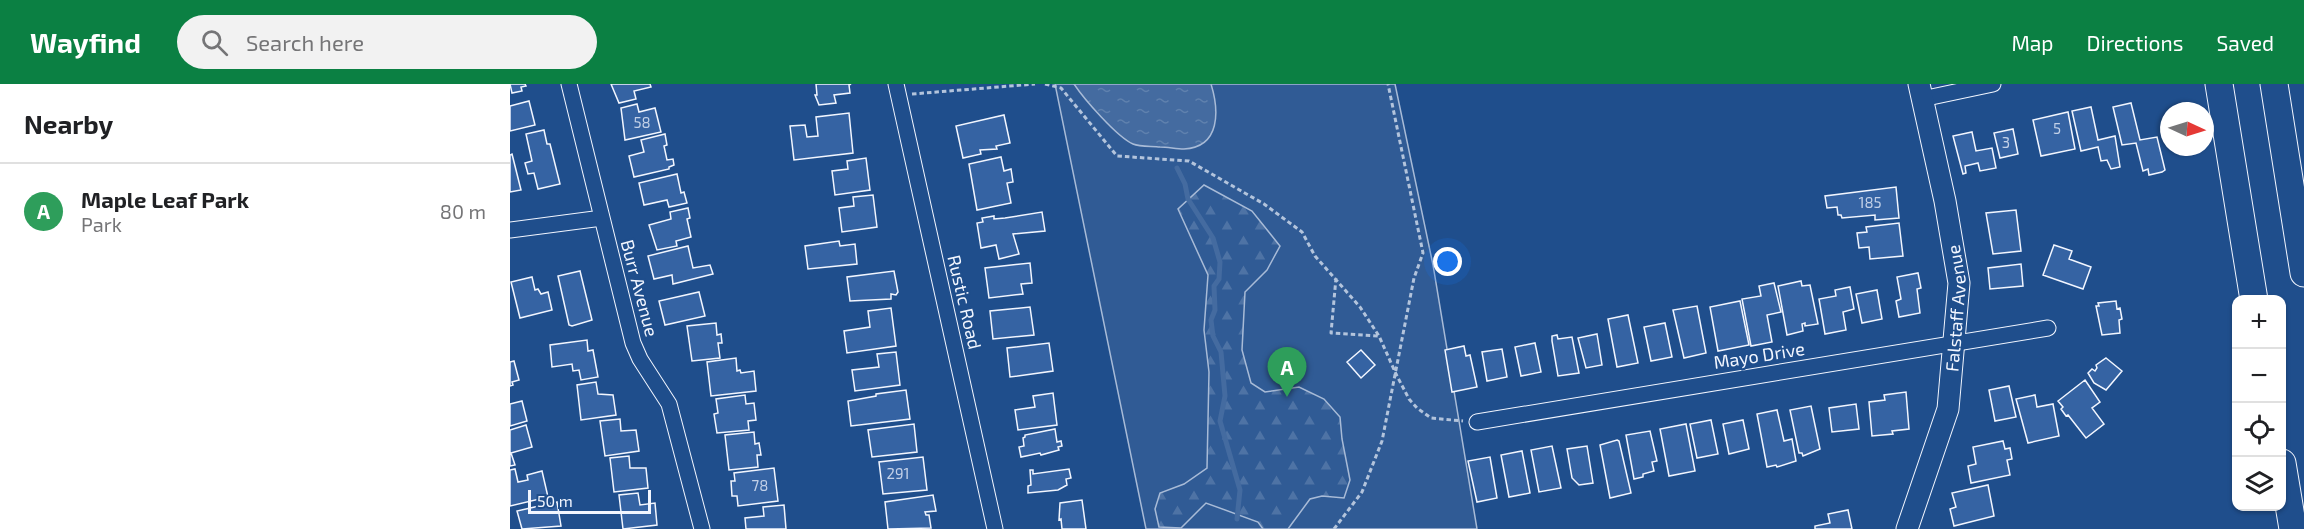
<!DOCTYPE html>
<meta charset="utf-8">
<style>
:root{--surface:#fff;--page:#f2f2f2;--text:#202124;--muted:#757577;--line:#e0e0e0;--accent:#0b8043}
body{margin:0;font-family:"Exo 2",sans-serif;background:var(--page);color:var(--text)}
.controls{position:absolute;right:18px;bottom:18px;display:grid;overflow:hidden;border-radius:12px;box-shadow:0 2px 4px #0004}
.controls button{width:54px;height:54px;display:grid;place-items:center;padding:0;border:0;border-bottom:2px solid var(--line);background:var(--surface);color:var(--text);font:30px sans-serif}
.compass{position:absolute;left:1650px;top:18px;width:54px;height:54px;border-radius:50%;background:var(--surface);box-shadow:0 2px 4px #0004;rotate:94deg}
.scale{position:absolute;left:18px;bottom:15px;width:123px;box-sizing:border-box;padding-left:6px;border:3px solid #f2f6ff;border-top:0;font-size:16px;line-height:21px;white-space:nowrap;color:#f2f6ff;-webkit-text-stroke:4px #1f4e8c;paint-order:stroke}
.you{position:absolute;left:938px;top:178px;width:21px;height:21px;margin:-15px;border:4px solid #fff;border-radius:50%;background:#1a73e8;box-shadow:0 0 0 9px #1a73e833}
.badge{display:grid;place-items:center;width:39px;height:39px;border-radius:50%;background:var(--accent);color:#fff;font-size:20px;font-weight:700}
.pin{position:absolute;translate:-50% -50px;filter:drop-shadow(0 2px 3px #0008)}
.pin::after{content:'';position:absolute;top:32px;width:21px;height:18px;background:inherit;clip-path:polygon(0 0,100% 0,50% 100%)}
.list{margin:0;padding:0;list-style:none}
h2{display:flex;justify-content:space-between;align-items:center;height:78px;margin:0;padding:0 24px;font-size:26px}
h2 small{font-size:20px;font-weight:400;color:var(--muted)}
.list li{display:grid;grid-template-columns:39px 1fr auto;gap:18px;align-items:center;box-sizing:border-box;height:96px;padding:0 24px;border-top:2px solid var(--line)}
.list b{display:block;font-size:22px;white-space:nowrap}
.list p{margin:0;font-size:20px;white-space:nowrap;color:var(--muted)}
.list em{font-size:20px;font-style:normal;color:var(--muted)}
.icon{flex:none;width:33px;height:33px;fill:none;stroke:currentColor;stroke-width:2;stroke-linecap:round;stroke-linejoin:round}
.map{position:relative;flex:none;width:1794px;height:445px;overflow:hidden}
header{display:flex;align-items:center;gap:36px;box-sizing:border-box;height:84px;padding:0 30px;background:var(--accent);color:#fff}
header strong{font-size:28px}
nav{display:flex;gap:33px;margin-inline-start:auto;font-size:21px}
.search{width:420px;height:54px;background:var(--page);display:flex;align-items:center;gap:15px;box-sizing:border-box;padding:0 21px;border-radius:33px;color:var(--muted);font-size:22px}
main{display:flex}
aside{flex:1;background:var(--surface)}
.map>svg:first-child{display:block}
</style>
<header>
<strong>Wayfind</strong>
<div class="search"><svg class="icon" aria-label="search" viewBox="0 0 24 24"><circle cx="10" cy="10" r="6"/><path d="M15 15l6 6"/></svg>Search here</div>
<nav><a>Map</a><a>Directions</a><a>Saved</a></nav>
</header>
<main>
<aside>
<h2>Nearby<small></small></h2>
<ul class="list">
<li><span class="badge" style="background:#2e9e5b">A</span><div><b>Maple Leaf Park</b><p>Park</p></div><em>80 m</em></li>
</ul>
</aside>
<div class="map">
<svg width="1794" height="445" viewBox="0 0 1794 445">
<defs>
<pattern id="forest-firs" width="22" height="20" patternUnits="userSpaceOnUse" patternTransform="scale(1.5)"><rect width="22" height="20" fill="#305b95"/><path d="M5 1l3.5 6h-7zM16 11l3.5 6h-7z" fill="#4e73a5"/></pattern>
<pattern id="water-ripples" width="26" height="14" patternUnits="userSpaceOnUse" patternTransform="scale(1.5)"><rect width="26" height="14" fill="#446ba0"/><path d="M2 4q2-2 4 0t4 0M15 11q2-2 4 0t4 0" fill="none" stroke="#5f81ae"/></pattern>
</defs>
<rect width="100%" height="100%" fill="#1f4e8c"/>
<path fill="#305b95" stroke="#a8bbd7" stroke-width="1.5" d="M 545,0 L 885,0 L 923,181 L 967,445 L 636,445 Z"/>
<path fill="url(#forest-firs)" stroke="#a8bbd7" stroke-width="1.5" d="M 694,101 L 742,127 L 770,162 L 757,186 L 735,208 L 732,266 L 741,299 L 755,308 L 789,303 L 814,315 L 830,333 L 832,355 L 840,396 L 834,414 L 812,412 L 800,415 L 778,445 L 753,445 L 748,438 L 696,419 L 671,444 L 649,443 L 645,425 L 650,409 L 674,400 L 697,384 L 699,288 L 694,246 L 698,191 L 668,125 Z"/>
<path fill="url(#water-ripples)" stroke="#a8bbd7" stroke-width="1.5" d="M 564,0 L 701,0 C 709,26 711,63 674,65 C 666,65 658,63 650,63 C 642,62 630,63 623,60 C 607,53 574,15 564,0 Z"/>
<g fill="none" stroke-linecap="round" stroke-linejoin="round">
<path stroke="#446ba0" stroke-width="5" d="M 667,84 L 675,100 L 678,115 L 703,154 L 710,178 L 709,195 L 704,202 L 705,226 L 701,236 L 703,252 L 711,268 L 715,312 L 710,337 L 730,406 L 727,435"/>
</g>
<path fill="#3563a3" stroke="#f2f6ff" stroke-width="1.5" d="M 0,0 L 15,0 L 16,2 L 11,3 L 12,7 L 2,9 Z
M 101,0 L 140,0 L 141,3 L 124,7 L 126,15 L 109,19 Z
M 306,0 L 341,0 L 339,1 L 340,9 L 324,11 L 326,19 L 309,21 L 305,11 L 307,11 Z
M 19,17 L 25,41 L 0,47 L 0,22 Z
M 1621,19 L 1630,56 L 1647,53 L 1655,86 L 1652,88 L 1639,91 L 1638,85 L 1633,87 L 1626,59 L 1612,61 L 1603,23 Z
M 127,20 L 129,28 L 145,24 L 151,48 L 115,56 L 111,24 Z
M 1581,23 L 1588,56 L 1605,52 L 1610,83 L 1601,85 L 1597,76 L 1591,77 L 1588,63 L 1571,67 L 1562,27 Z
M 1558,28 L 1565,65 L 1531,72 L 1523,36 Z
M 339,29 L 343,69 L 284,76 L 280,42 L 295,41 L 297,53 L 308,52 L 306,33 Z
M 494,31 L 500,59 L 486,62 L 487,65 L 470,66 L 471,70 L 453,74 L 446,42 Z
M 1503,45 L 1508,70 L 1490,74 L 1484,49 Z
M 34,46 L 37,60 L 40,60 L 50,100 L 28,105 L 24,89 L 18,90 L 15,79 L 22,77 L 16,50 Z
M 1462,48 L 1466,67 L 1482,64 L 1486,84 L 1470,87 L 1468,79 L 1455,82 L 1456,89 L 1453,90 L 1443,52 Z
M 155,50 L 157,61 L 154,62 L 157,76 L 163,75 L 164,81 L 159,83 L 159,85 L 124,93 L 119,72 L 134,68 L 131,56 Z
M 2,70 L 11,106 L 0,108 L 0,71 Z
M 491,73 L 494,87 L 501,85 L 503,98 L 497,99 L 501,119 L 467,126 L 459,80 Z
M 356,74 L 360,106 L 325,111 L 322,87 L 338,85 L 337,77 Z
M 167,90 L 171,109 L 174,108 L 177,119 L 159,123 L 157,116 L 134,121 L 129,99 Z
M 1386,103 L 1389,134 L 1365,136 L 1365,131 L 1332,134 L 1331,131 L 1328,131 L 1327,123 L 1317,124 L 1315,112 Z
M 363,111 L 367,143 L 332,148 L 329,124 L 344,122 L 343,113 Z
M 178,124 L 180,134 L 177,135 L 181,153 L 166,157 L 167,162 L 147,166 L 139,141 L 161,135 L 160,128 Z
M 1506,126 L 1511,167 L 1483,170 L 1476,129 Z
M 532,128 L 535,147 L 503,150 L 509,170 L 489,175 L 486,161 L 471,164 L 467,139 L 473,138 L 472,134 L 484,132 L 484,135 L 495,134 Z
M 1389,139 L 1393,172 L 1360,175 L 1359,163 L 1349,164 L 1347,149 L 1357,148 L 1356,143 Z
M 329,157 L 330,162 L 345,160 L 347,180 L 298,185 L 295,162 Z
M 1544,161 L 1562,167 L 1559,175 L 1581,183 L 1573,205 L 1533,191 Z
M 178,162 L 183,184 L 200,181 L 203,190 L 163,200 L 162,191 L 144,195 L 138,172 Z
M 520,179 L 522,199 L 511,200 L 513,210 L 479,214 L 475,184 Z
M 1511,180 L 1513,202 L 1480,205 L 1478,184 Z
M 70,187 L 82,236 L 62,242 L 59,241 L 48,192 Z
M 384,187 L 388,208 L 386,211 L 381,210 L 381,215 L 340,217 L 337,193 Z
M 1408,189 L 1411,204 L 1407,205 L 1410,229 L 1389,233 L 1386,217 L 1391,215 L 1387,193 Z
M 22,193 L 25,206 L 28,205 L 31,210 L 38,208 L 42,226 L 10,234 L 1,198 Z
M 1291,197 L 1292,202 L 1300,201 L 1308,240 L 1295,242 L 1295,239 L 1292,240 L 1293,247 L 1277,251 L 1268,202 Z
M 1264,199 L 1271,228 L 1257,231 L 1262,258 L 1241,262 L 1232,215 L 1251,212 L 1249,202 Z
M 1340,203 L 1344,225 L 1333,228 L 1336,246 L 1315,250 L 1309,215 L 1326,212 L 1325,206 Z
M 1367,206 L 1372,235 L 1352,239 L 1346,210 Z
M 189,208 L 195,232 L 155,241 L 149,217 Z
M 1230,217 L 1239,261 L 1208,267 L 1200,223 Z
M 1606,217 L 1607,225 L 1610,224 L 1612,235 L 1609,236 L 1610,249 L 1592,251 L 1586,222 L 1589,222 L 1588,219 Z
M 1187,222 L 1196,269 L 1174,274 L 1163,226 Z
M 520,223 L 524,251 L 483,255 L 480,227 Z
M 381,224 L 386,262 L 337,269 L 334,247 L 360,243 L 358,227 Z
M 1118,231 L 1128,279 L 1107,283 L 1098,235 Z
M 206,239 L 207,251 L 211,250 L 212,259 L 208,259 L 210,274 L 182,277 L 177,242 Z
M 1155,239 L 1162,273 L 1141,277 L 1134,243 Z
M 1087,250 L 1092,281 L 1076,284 L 1068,254 Z
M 1047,251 L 1048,255 L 1062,253 L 1069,289 L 1048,292 L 1042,257 L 1042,252 Z
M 77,256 L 78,267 L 83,266 L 88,293 L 71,296 L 69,286 L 63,287 L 62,280 L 42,283 L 40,261 Z
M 539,259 L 543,287 L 500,293 L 497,264 Z
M 1025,259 L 1031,288 L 1011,292 L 1005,263 Z
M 954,262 L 956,272 L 960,271 L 967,303 L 942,308 L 935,266 Z
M 992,265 L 997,293 L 977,297 L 972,268 Z
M 851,266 L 865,281 L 851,294 L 837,278 Z
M 386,268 L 390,301 L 345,307 L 342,286 L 369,283 L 367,270 Z
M 226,274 L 227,287 L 230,286 L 231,289 L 244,287 L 246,307 L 201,312 L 197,278 Z
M 1596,274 L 1612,287 L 1596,306 L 1584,299 L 1578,289 L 1582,285 L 1585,287 L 1587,284 L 1586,281 Z
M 4,277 L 9,296 L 2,298 L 3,301 L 0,302 L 0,278 Z
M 1575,296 L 1590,318 L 1582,324 L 1594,340 L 1576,354 L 1558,331 L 1556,332 L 1551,325 L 1553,323 L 1548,317 Z
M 86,298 L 88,310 L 103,311 L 106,331 L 71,336 L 67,301 Z
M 1499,302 L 1506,333 L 1485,337 L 1479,306 Z
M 396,306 L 400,335 L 341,342 L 338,317 L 366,312 L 366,310 Z
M 1396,308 L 1399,345 L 1382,347 L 1383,350 L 1362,352 L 1359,318 L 1375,316 L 1374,311 Z
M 543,309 L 547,341 L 508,346 L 505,326 L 525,323 L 523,312 Z
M 235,311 L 236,320 L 244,319 L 246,336 L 238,337 L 239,346 L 207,349 L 204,330 L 208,329 L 206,315 Z
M 1525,311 L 1527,323 L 1543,320 L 1549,352 L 1518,359 L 1506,315 Z
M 12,317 L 17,337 L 0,342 L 0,320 Z
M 1346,320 L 1349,345 L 1322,348 L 1319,324 Z
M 1301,322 L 1310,365 L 1293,372 L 1292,369 L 1289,369 L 1280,326 Z
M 1267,326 L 1274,357 L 1282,355 L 1286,377 L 1267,383 L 1266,381 L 1257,383 L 1247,330 Z
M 110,335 L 111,347 L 126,346 L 129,367 L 95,372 L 90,337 Z
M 1201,336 L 1208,370 L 1187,374 L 1180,340 Z
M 1233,336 L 1239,365 L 1219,370 L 1213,340 Z
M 404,340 L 407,368 L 362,373 L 358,346 Z
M 1176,340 L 1185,387 L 1159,392 L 1150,345 Z
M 16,341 L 22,363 L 1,369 L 5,381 L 0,382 L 0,346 Z
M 545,345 L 547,358 L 551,357 L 552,362 L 548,363 L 549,366 L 531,371 L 530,369 L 511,373 L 509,363 L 514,362 L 513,354 L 515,353 L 515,351 Z
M 1140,347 L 1147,377 L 1142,378 L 1144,387 L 1133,390 L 1133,393 L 1124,395 L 1116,351 Z
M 244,348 L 245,360 L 249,359 L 251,371 L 247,371 L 248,383 L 219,386 L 215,351 Z
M 1107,356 L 1109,357 L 1121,409 L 1100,414 L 1090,361 Z
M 1493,357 L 1495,365 L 1500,364 L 1502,375 L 1497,376 L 1500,391 L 1461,399 L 1458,382 L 1466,380 L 1463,363 Z
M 1042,362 L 1051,404 L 1029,408 L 1021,366 Z
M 1077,362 L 1083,399 L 1069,401 L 1062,394 L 1057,365 Z
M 1012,367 L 1020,409 L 999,413 L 991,371 Z
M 119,372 L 120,384 L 136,384 L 138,404 L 104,408 L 100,374 Z
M 413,373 L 417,406 L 373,410 L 369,378 Z
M 980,373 L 987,414 L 967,418 L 958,377 Z
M 264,384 L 268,417 L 228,422 L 227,412 L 222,412 L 221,397 L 225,397 L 224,389 Z
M 5,385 L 8,398 L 18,396 L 17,391 L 32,387 L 38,413 L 0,422 L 0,386 Z
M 559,385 L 561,394 L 556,395 L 557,401 L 548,406 L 518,409 L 518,402 L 521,401 L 520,386 L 523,386 L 523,390 Z
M 1478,401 L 1484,432 L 1444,442 L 1440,425 L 1446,423 L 1442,409 Z
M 128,409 L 130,421 L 145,419 L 147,441 L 113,445 L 109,411 Z
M 423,411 L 426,427 L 415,428 L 416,431 L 419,431 L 421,444 L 378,445 L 375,418 Z
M 572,416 L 576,445 L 552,445 L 551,435 L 549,436 L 550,419 Z
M 47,418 L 51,442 L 12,445 L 7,427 Z
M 274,421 L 276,445 L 236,445 L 235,434 L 254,432 L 253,423 Z
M 1338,426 L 1342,445 L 1305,445 L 1305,442 L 1320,439 L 1318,430 Z"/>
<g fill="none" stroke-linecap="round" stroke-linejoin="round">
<g stroke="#f2f6ff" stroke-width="17">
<path id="street" d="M 59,0 L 123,259 L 130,275 L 159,320 L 192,445
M 386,0 L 485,445
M 1412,15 L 1483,0
M 0,146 L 92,134
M 967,338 L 1538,244"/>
</g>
<g stroke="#f2f6ff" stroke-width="23">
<g id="secondary">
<path id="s1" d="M 1397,445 L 1438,325 L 1449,199 L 1435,117 L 1409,0"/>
</g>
</g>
<g stroke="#f2f6ff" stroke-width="29">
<path id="highway" d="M 1709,0 L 1744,216
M 1764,0 L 1794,189
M 1772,379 L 1783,445"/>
</g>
<path stroke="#b3c4dc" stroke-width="3" stroke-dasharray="4.5 3" stroke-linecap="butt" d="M 535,0 L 551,4 L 607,72 L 679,77 L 754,120 L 792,148 L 805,172 L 850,223 L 869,252 L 886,290 L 899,315 L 907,324 L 921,334 L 953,337
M 402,10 L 525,0
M 826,194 L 821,249 L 869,252
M 824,445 L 852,408 L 872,357 L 904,194 L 913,169 L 878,0"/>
<use href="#street" stroke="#1f4e8c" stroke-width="15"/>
<use href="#secondary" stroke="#1f4e8c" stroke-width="21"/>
<use href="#highway" stroke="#1f4e8c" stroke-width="27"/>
</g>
<g text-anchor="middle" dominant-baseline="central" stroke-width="4.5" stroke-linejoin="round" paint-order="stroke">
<g font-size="15" fill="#c3d1e8">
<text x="132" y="38">58</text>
<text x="1547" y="44">5</text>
<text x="1496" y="58">3</text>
<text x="1360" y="118">185</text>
<text x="388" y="389">291</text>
<text x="250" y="401">78</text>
</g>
<g font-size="18" fill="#f2f6ff" stroke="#1f4e8c">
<text transform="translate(130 204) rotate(75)">Burr Avenue</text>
<text transform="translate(455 218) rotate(77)">Rustic Road</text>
<text stroke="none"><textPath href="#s1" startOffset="228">Falstaff Avenue</textPath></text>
<text transform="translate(1249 271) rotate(-9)">Mayo Drive</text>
</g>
</g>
</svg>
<div class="controls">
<button>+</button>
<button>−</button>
<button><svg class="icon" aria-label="locate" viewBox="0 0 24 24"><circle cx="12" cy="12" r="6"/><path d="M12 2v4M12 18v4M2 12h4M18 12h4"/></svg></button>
<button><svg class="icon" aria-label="layers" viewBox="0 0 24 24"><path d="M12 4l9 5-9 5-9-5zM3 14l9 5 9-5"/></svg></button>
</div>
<svg class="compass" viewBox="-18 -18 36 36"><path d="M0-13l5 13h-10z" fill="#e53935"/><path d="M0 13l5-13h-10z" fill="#757577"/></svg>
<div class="scale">50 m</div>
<div class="you"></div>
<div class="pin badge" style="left:777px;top:313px;background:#2e9e5b">A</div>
</div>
</main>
